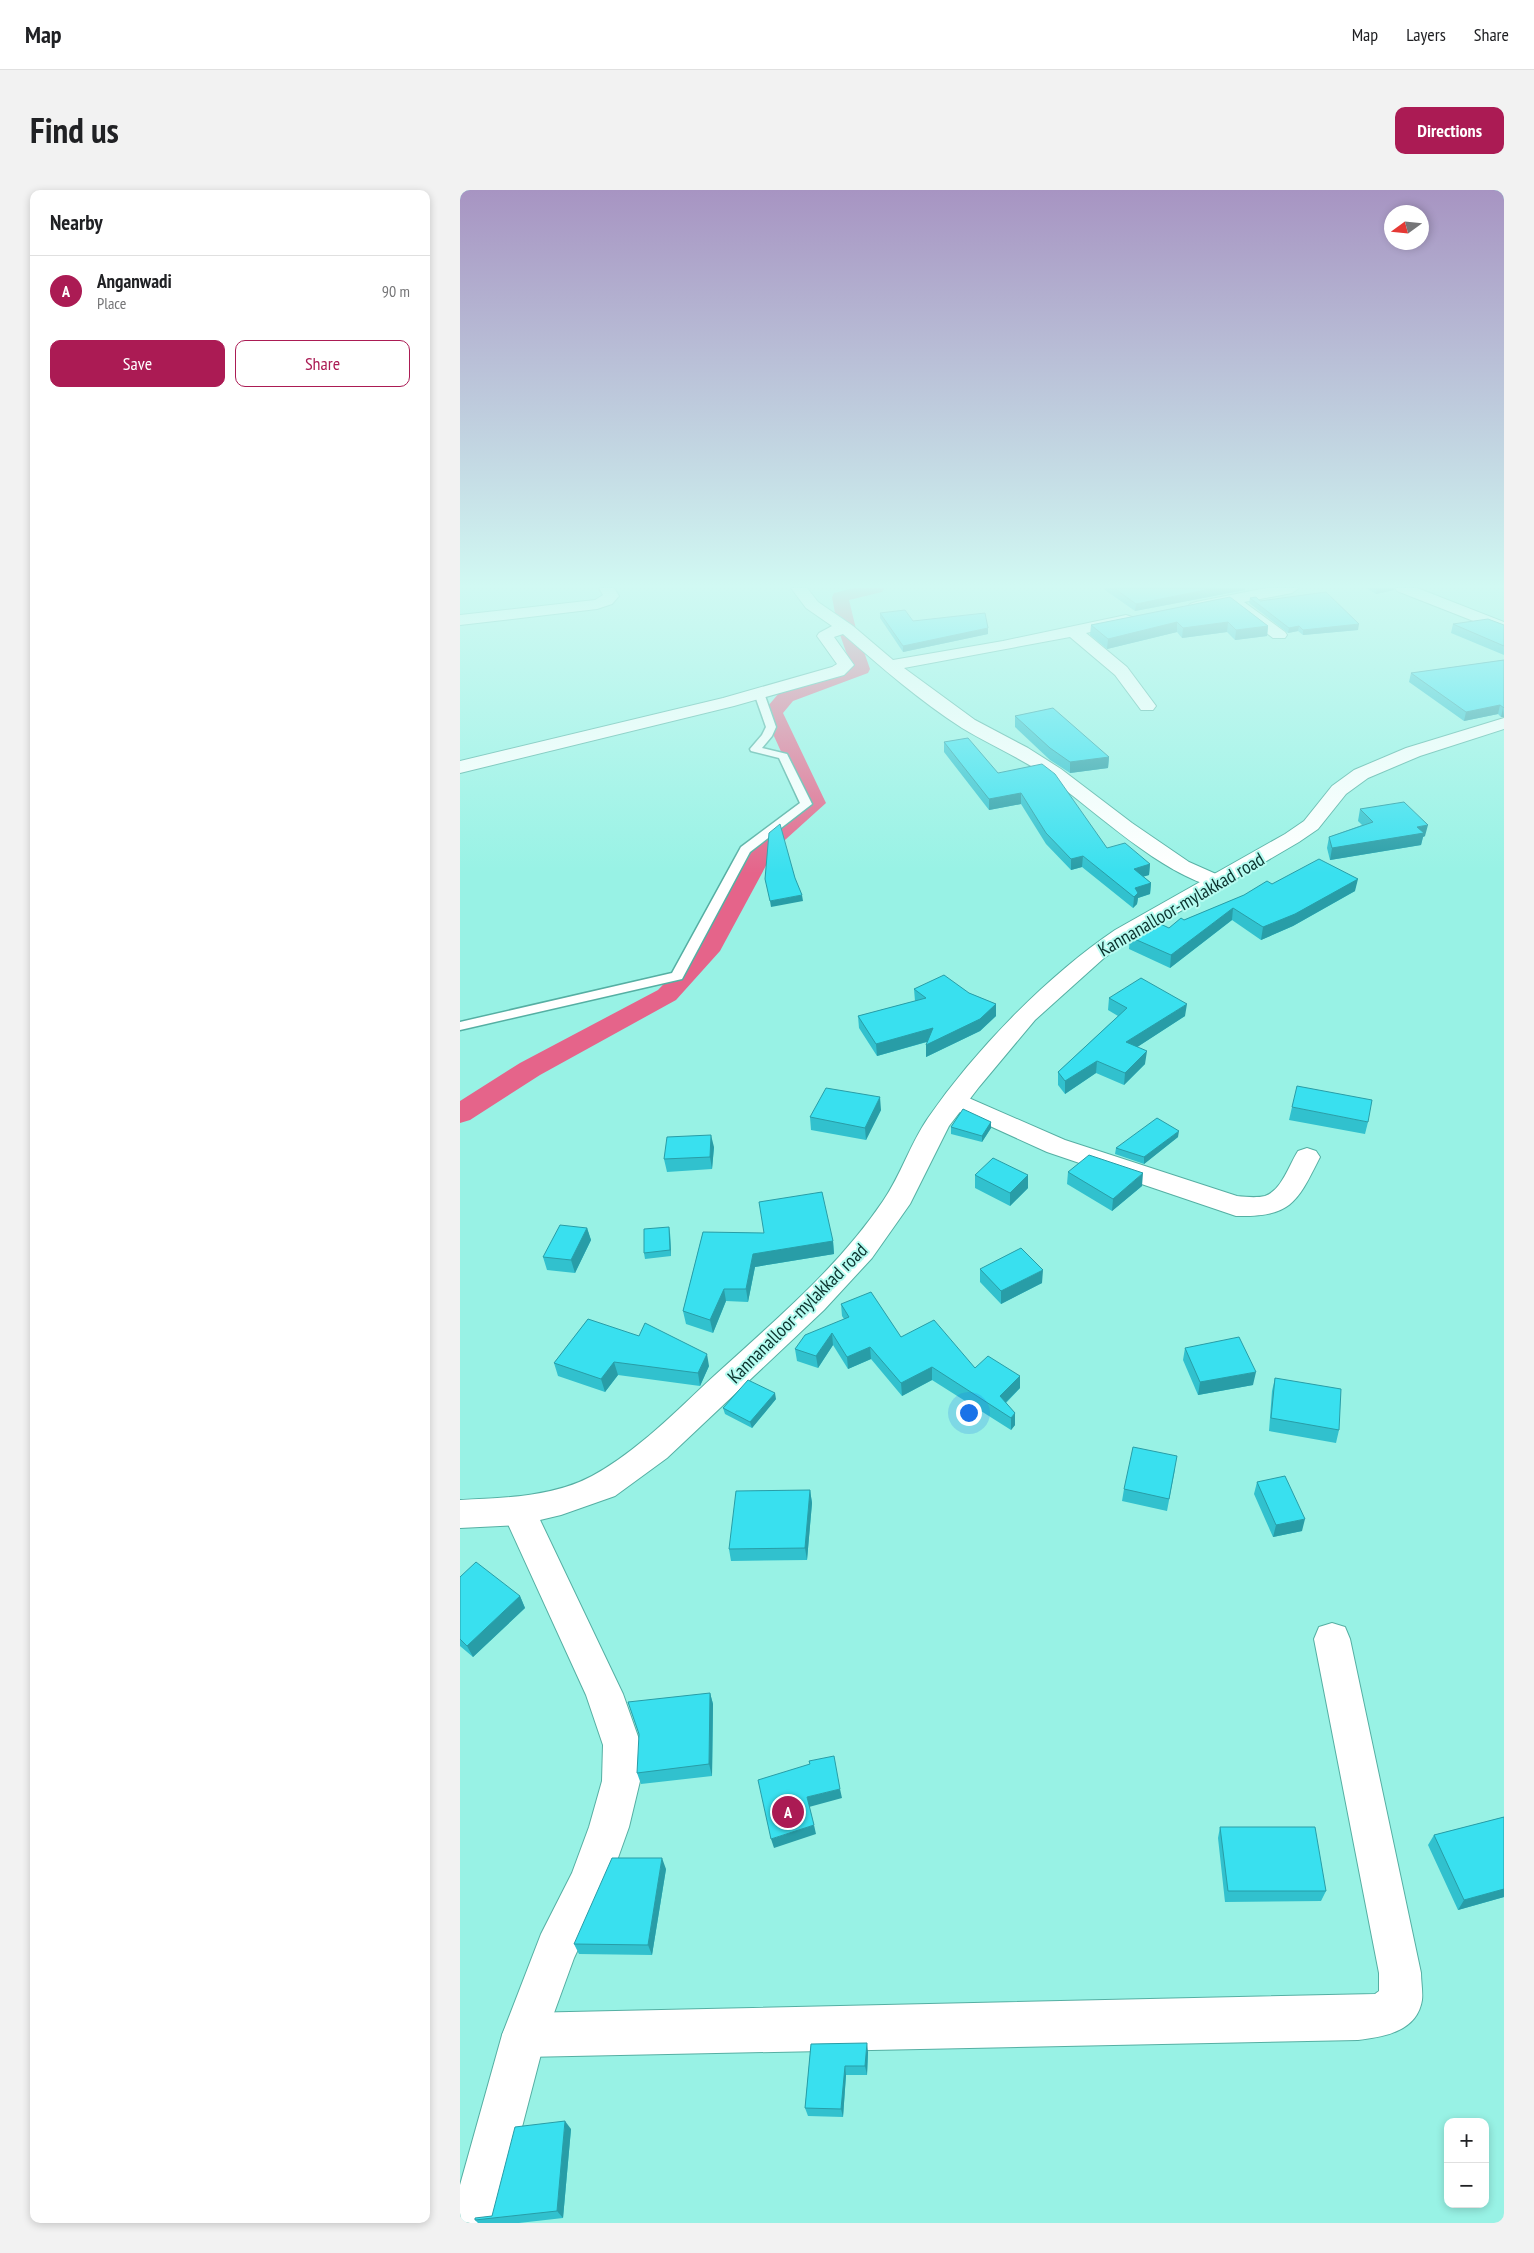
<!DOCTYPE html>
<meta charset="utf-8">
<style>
:root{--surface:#fff;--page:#f2f2f2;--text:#202124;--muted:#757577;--line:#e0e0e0;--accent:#ab1b54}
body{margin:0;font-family:"PT Sans Narrow",sans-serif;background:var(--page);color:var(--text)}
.controls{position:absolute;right:15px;bottom:15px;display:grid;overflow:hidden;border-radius:10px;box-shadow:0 2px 8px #0003}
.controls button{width:45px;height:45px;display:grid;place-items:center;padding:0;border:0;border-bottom:1px solid var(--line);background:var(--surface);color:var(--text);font:25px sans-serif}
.compass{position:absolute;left:924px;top:15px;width:45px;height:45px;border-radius:50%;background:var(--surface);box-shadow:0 2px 8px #0003;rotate:255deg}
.you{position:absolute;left:508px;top:1222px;width:18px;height:18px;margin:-12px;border:4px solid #fff;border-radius:50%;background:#1a73e8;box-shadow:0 0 0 8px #1a73e833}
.badge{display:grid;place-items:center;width:32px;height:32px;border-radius:50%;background:var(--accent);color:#fff;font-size:16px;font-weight:700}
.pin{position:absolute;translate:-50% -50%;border:2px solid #fff;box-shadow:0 1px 5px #0006}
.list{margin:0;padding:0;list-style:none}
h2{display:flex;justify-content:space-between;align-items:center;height:65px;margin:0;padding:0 20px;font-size:21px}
h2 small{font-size:16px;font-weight:400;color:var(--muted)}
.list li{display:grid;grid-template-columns:32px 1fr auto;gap:15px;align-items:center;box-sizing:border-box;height:70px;padding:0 20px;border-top:1px solid var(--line)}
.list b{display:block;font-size:19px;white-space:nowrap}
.list p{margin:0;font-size:16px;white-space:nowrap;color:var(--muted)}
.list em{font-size:16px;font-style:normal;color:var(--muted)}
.actions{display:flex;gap:10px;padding:15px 20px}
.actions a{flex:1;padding:11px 0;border:1px solid var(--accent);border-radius:10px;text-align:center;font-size:18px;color:var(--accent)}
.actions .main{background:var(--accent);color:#fff}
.map{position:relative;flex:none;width:1044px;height:2033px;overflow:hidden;border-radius:10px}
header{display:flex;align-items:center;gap:30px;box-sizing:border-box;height:70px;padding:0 25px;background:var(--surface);border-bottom:1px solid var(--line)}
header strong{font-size:24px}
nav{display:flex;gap:28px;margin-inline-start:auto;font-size:18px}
.intro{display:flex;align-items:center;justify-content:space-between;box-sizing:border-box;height:120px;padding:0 30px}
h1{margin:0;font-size:35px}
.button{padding:12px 22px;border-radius:10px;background:var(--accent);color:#fff;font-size:18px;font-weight:700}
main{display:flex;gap:30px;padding:0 30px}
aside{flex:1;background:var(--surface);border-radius:10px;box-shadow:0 2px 8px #0003}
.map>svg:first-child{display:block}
</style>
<header>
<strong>Map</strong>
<nav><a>Map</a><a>Layers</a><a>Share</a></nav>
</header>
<div class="intro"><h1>Find us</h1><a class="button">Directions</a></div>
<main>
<aside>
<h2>Nearby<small></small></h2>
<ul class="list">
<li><span class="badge">A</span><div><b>Anganwadi</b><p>Place</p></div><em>90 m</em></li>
</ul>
<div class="actions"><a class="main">Save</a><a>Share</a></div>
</aside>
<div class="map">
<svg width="1044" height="2033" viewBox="0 0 1044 2033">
<rect width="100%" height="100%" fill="#98f2e5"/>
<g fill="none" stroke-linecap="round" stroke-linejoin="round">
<path fill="#e5648a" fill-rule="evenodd" d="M 394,398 L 424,398 L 422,402 L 389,410 L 396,439 L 410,479 L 408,483 L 333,511 L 323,523 L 366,613 L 315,659 L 260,761 L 216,810 L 80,885 L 10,930 L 0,933 L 0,911 L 60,873 L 198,800 L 238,758 L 298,650 L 344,612 L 303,522 L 319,503 L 391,476 L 378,439 L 372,407 L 374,403 Z"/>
<g stroke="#55afa3" stroke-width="3">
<path id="service" d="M 299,500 L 304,503 L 316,537 L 312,546 L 302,558 L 327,564 L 352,614 L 290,662 L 222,789 L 0,840 L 0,832 L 212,783 L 281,657 L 340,613 L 319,568 L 291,561 L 290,559 L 302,545 L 306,537 L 294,503 Z"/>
</g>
<g stroke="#55afa3" stroke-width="2">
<path id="minor" d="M 139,398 L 154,398 L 159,406 L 152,414 L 137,419 L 0,435 L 0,425 L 135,410 L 143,405 Z
M 331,398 L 347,398 L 358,412 L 393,436 L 433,470 L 543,451 L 666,425 L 672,427 L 674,430 L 672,433 L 626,443 L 667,477 L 696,516 L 693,520 L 681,520 L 655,485 L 610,447 L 444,478 L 515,530 L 568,558 L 601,579 L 672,633 L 729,672 L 765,688 L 769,692 L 765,696 L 758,698 C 700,684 637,622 588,587 C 561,568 530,555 502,538 C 460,511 421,477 383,444 L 374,447 L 394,475 L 384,485 L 274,516 L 0,583 L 0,571 L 263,508 L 372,477 L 377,474 L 357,446 L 359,443 L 372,436 L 346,418 Z
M 806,398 L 839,398 L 832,403 L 784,412 L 825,442 L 827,445 L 825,448 L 813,448 L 770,415 L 736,422 L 730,420 L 728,417 L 730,414 L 736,412 Z
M 935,398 L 957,398 L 1044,432 L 1044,443 L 937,401 Z
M 495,902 L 605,950 L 777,1006 C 786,1007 797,1008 805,1006 C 822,1000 829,975 838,961 L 847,958 L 856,961 L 860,967 C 837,1013 831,1027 776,1026 L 587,962 L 486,916 L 482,910 L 486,904 Z
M 872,1433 L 885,1437 L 890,1449 L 961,1783 C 961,1792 963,1802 962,1810 C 957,1842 923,1847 898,1850 L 64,1867 L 49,1860 L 42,1845 L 49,1830 L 64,1823 L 915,1804 L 919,1801 L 919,1783 L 854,1449 L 859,1437 Z"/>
</g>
<g stroke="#55afa3" stroke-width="2">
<path id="tertiary" d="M 59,1307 L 71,1311 L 163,1504 L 181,1555 L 180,1591 L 169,1637 L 149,1693 L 114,1768 L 86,1845 L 37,2033 L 0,2033 L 0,1995 L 42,1845 L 81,1744 L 112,1683 L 129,1637 L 142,1591 L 143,1555 L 126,1505 L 42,1321 L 47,1311 Z"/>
</g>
<g stroke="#55afa3" stroke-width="2">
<path id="secondary" d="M 1044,528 L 1044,539 L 960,566 L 908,588 L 886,604 L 858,639 L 839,652 L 671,750 L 644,768 L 575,830 L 519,897 L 489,936 L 450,1014 L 412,1068 L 364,1120 L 207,1268 L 155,1306 L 101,1325 L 59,1335 L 0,1338 L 0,1310 C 43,1308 93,1307 132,1286 C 178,1261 216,1221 254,1186 C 314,1131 377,1079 423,1011 C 441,985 450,954 468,928 C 515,860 587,786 655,740 L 825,644 L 844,631 L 872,596 L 894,580 L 946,558 Z"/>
</g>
<use href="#service" fill="#fff" fill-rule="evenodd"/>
<use href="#minor" fill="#fff" fill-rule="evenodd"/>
<use href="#tertiary" fill="#fff" fill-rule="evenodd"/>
<use href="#secondary" fill="#fff" fill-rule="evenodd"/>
</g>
<path fill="#31c1ce" d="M 645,398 L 785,398 L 785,400 L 675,421 L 645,400 Z
M 906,398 L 934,398 L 934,400 L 916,404 Z
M 770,407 L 808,436 L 807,446 L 775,450 L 767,442 L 722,448 L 717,442 L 647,459 L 630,445 L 631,435 Z
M 790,408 L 800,411 L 898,440 L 843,445 L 838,441 L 828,443 L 789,413 Z
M 420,423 L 453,431 L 528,444 L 443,462 L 420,428 Z
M 993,434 L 1044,435 L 1044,465 L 991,443 Z
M 1044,470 L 1044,527 L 1041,527 L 1038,524 L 1004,531 L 949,492 L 951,483 Z
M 555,526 L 649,567 L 648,578 L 610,583 L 590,570 L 555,537 Z
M 484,552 L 538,583 L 647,658 L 690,674 L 689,685 L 683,686 L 691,693 L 690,704 L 678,708 L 677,714 L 673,718 L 622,677 L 611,680 L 586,654 L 561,614 L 529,620 L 484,562 Z
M 900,619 L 965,646 L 963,647 L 961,655 L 870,670 L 867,658 L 869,647 L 902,635 L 898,631 Z
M 812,694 L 895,701 L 833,736 L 801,750 L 772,730 L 710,778 L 669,759 L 670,747 L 709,738 L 724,730 Z
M 454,799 L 509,803 L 536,814 L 536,826 L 520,841 L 466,867 L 466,855 L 467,852 L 417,866 L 399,838 L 398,826 L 455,811 Z
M 649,808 L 725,826 L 677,857 L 685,874 L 664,895 L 636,883 L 605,904 L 598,895 L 598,882 L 658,826 L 648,820 Z
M 832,917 L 908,932 L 905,944 L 829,930 Z
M 421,920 L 406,950 L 351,940 L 350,927 Z
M 531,932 L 531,938 L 522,952 L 491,944 L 491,937 Z
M 718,947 L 684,974 L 655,964 L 656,958 Z
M 254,957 L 252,979 L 207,982 L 204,969 Z
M 608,982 L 682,996 L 652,1021 L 607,994 Z
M 515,985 L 568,998 L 550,1016 L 515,998 Z
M 127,1038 L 131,1050 L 115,1083 L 87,1080 L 83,1067 Z
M 243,1042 L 373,1051 L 374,1064 L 295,1077 L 288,1112 L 266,1111 L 253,1143 L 226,1134 L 223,1121 Z
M 210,1043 L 211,1066 L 185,1069 L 184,1063 Z
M 520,1079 L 582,1093 L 541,1114 L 520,1092 Z
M 381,1114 L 441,1147 L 515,1178 L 560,1198 L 546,1213 L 555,1235 L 551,1240 L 472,1190 L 442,1206 L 411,1169 L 388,1179 L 373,1155 L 358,1178 L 337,1171 L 335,1159 L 384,1129 L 382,1126 Z
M 128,1129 L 249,1176 L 240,1196 L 158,1185 L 145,1202 L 98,1186 L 94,1173 Z
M 725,1158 L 793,1195 L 738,1205 L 723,1170 Z
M 815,1188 L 879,1240 L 876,1253 L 809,1241 L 812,1201 Z
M 316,1209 L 292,1238 L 265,1224 L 263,1218 Z
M 715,1279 L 707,1321 L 662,1311 L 664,1299 Z
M 797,1292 L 842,1341 L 813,1347 L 794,1304 Z
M 350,1300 L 352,1313 L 347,1370 L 271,1371 L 269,1359 Z
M 0,1387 L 60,1406 L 65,1418 L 13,1467 L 0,1456 Z
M 250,1503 L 253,1514 L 252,1586 L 181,1594 L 177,1583 Z
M 1044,1627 L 1044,1707 L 998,1720 L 968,1655 L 974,1645 Z
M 760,1637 L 866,1701 L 861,1711 L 765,1712 L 758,1648 Z
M 206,1679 L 192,1765 L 119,1764 L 114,1754 Z
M 351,1854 L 408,1862 L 407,1885 L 386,1885 L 383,1927 L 348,1926 L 345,1918 Z
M 111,1939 L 103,2028 L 59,2033 L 18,2033 L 15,2030 L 32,2026 Z"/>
<path fill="#289da7" d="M 755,398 L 785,398 L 785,400 L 675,421 L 676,414 Z
M 917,398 L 934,398 L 934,400 L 916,404 Z
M 717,432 L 717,442 L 647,459 L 648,449 Z
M 768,432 L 767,442 L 722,448 L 723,438 Z
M 899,434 L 898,440 L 843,445 L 843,440 Z
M 808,436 L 807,446 L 775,450 L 776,440 Z
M 839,436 L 838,441 L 828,443 L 829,438 Z
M 528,438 L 528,444 L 443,462 L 443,456 Z
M 1040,515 L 1038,524 L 1004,531 L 1006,522 Z
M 1043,518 L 1044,527 L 1041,527 Z
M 649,567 L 648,578 L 610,583 L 610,572 Z
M 561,603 L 561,614 L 529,620 L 529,609 Z
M 968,635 L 965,646 L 963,647 L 961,655 L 870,670 L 872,658 L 957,637 Z
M 623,666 L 622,677 L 611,680 L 611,669 Z
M 690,674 L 689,685 L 673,690 L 674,679 Z
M 898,689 L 895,701 L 833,736 L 801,750 L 803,737 Z
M 691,693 L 690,704 L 678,708 L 677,714 L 673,718 L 675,698 Z
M 342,705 L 343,711 L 311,717 L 310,711 Z
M 773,718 L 772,730 L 710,778 L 711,765 Z
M 536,814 L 536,826 L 520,841 L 466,867 L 466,855 Z
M 727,814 L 725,826 L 665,865 L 666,852 Z
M 473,838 L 473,850 L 417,866 L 416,854 Z
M 687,861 L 685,874 L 664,895 L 665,883 Z
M 637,871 L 636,883 L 605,904 L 605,891 Z
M 420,907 L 421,920 L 406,950 L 405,938 Z
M 531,932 L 531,938 L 522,952 L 522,946 Z
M 719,941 L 718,947 L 684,974 L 684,967 Z
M 251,945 L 254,957 L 252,979 L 250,967 Z
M 683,983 L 682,996 L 652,1021 L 653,1009 Z
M 568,985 L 568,998 L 550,1016 L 550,1003 Z
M 209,1037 L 210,1043 L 211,1066 L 210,1060 Z
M 127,1038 L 131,1050 L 115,1083 L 111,1070 Z
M 373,1051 L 374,1064 L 295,1077 L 288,1112 L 286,1099 L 293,1064 Z
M 583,1080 L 582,1093 L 541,1114 L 541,1101 Z
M 264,1099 L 266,1111 L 253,1143 L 250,1130 Z
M 372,1143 L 373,1155 L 358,1178 L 356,1166 Z
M 410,1157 L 411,1169 L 388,1179 L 387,1167 Z
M 247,1164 L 249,1176 L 240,1196 L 238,1183 Z
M 154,1172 L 158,1185 L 145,1202 L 141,1189 Z
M 472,1177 L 472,1190 L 442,1206 L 441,1193 Z
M 796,1182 L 793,1195 L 738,1205 L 740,1192 Z
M 560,1186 L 560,1198 L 540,1218 L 540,1206 Z
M 315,1203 L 316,1209 L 292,1238 L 290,1232 Z
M 555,1223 L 555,1235 L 551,1240 L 551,1228 Z
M 350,1300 L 352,1313 L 347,1370 L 345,1358 Z
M 845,1329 L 842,1341 L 813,1347 L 816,1335 Z
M 60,1406 L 65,1418 L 13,1467 L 7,1456 Z
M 250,1503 L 253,1514 L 252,1586 L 249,1574 Z
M 380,1599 L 382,1608 L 349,1617 L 347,1607 Z
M 354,1635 L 356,1644 L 314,1658 L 311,1649 Z
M 202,1668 L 206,1679 L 192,1765 L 188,1755 Z
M 1044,1699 L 1044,1707 L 998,1720 L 1004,1710 Z
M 407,1853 L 408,1862 L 407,1885 L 405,1876 Z
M 385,1876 L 386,1885 L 383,1927 L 381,1919 Z
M 105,1931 L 111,1939 L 103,2028 L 97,2021 Z"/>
<path fill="#39e0ef" stroke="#289da7" d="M 654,398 L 755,398 L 676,414 Z
M 866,402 L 899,434 L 843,440 L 839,436 L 829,438 L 790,408 L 796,407 L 800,411 Z
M 770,407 L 808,436 L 776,440 L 768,432 L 723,438 L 717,432 L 648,449 L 631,435 Z
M 445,420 L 453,431 L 525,423 L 528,438 L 443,456 L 420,423 Z
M 1028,429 L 1044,435 L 1044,456 L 993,434 Z
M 1044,470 L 1044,518 L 1040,515 L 1006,522 L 951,483 Z
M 593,518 L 649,567 L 610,572 L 590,558 L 555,526 Z
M 508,548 L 538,583 L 582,574 L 595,584 L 647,658 L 665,653 L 690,674 L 674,679 L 691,693 L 675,698 L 678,703 L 674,707 L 623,666 L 611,669 L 586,643 L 561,603 L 529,609 L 484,552 Z
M 944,612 L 968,635 L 957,637 L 964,643 L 872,658 L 869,647 L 913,632 L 900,619 Z
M 320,634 L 335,688 L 342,705 L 310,711 L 305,689 L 309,643 Z
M 859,669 L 898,689 L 835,724 L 803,737 L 773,718 L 711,765 L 670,747 L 692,730 L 709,738 L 721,728 L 724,730 L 784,705 L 807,691 L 812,694 Z
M 484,785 L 509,803 L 536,814 L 520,829 L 466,855 L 473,838 L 416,854 L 398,826 L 466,808 L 454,799 Z
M 681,788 L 727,814 L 666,852 L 687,861 L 665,883 L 637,871 L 605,891 L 598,882 L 667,818 L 649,808 Z
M 837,896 L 912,910 L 908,932 L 832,917 Z
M 366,898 L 420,907 L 405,938 L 350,927 Z
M 503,919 L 531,932 L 522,946 L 491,937 Z
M 697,928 L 719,941 L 684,967 L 656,958 Z
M 251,945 L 250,967 L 204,969 L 207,947 Z
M 629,965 L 683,983 L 653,1009 L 608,982 Z
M 533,968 L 568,985 L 550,1003 L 515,985 Z
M 362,1002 L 373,1051 L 293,1064 L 286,1099 L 264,1099 L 250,1130 L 223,1121 L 243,1042 L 304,1043 L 299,1012 Z
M 100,1035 L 127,1038 L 111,1070 L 83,1067 Z
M 209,1037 L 210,1060 L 184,1063 L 184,1039 Z
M 561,1058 L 583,1080 L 541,1101 L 520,1079 Z
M 411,1102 L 441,1147 L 474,1130 L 515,1178 L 528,1166 L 560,1186 L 540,1206 L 555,1223 L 551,1228 L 472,1177 L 441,1193 L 410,1157 L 387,1167 L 372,1143 L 356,1166 L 335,1159 L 345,1145 L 389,1127 L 381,1114 Z
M 128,1129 L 179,1146 L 185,1133 L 247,1164 L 238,1183 L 154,1172 L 141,1189 L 94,1173 Z
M 779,1147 L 796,1182 L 740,1192 L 725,1158 Z
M 815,1188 L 881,1199 L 879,1240 L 811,1228 Z
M 288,1190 L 315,1203 L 290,1232 L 263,1218 Z
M 673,1257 L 717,1266 L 709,1309 L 664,1299 Z
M 825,1286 L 845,1329 L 816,1335 L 797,1292 Z
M 350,1300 L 345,1358 L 269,1359 L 276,1301 Z
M 16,1372 L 60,1406 L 7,1456 L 0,1449 L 0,1387 Z
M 250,1503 L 249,1574 L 177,1583 L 179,1544 L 168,1512 Z
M 374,1566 L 380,1599 L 347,1607 L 354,1635 L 311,1649 L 298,1590 L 350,1574 L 349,1571 Z
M 1044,1627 L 1044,1699 L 1004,1710 L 974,1645 Z
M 760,1637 L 855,1637 L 866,1701 L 768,1701 Z
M 152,1668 L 202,1668 L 188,1755 L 114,1754 Z
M 407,1853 L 405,1876 L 385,1876 L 381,1919 L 345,1918 L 351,1854 Z
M 105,1931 L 97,2021 L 15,2030 L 15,2028 L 32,2026 L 55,1937 Z"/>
<linearGradient id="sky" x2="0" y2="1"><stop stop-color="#a794c2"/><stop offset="0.58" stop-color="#d1f9f3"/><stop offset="1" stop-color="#d1f9f3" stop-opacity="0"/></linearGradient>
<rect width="1044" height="683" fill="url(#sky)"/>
<g text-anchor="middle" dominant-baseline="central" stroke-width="4" stroke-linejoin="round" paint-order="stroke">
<g font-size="19" fill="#0c342f" stroke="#b6fcf1">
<text transform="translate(721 714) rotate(-30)">Kannanalloor-mylakkad road</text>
<text transform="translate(337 1123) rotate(-45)">Kannanalloor-mylakkad road</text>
</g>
</g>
</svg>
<div class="controls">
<button>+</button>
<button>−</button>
</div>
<svg class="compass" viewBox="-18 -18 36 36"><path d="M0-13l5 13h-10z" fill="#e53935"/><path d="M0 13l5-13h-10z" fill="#757577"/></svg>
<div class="you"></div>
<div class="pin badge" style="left:328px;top:1622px">A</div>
</div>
</main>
